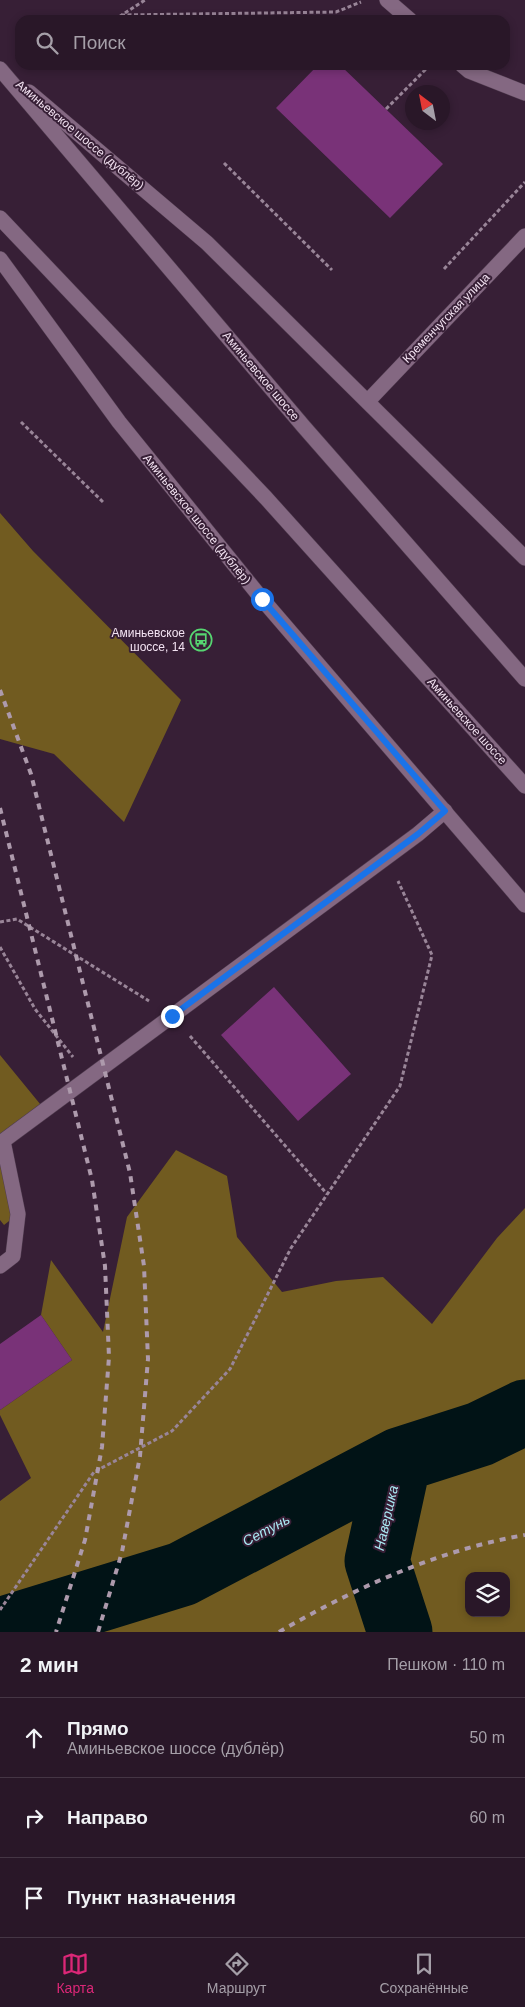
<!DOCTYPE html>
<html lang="ru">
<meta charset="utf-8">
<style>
:root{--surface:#291728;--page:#352434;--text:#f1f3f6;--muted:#a59fa8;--line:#453645;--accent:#db2777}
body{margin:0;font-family:Helvetica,sans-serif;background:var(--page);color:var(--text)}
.controls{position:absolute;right:15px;bottom:15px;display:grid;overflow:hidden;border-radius:10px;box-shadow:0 2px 8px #0003}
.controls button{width:45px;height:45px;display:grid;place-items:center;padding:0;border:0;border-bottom:1px solid var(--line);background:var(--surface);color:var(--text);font:25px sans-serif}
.compass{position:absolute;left:405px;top:85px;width:45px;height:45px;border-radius:50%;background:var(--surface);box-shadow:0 2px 8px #0003;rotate:328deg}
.stop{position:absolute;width:15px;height:15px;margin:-11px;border:4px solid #1a73e8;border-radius:50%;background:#fff}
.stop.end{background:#1a73e8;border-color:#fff;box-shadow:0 1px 5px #0008}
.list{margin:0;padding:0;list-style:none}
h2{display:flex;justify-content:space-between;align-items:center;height:65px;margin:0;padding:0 20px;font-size:21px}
h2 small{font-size:16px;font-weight:400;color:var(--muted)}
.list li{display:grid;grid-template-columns:32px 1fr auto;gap:15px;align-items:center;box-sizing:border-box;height:80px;padding:0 20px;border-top:1px solid var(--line)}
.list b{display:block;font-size:19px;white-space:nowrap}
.list p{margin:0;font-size:16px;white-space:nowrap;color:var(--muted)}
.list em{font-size:16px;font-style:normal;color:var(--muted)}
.icon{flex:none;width:28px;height:28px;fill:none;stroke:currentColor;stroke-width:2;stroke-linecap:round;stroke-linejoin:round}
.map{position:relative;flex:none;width:525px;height:1632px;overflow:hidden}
.search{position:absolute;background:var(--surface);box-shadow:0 2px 8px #0003;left:15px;right:15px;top:15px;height:55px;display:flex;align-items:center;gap:12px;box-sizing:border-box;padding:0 18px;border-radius:15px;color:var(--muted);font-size:19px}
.sheet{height:305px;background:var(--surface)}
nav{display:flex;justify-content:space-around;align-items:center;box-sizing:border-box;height:70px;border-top:1px solid var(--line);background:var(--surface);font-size:14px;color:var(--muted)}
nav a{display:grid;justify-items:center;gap:2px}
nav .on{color:var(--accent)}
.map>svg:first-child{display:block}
</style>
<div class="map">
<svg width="525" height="1632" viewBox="0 0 525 1632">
<rect width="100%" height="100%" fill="#371f36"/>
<path fill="#715b20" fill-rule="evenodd" d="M 0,513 L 33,551 L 181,700 L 124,822 L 54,754 L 0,739 Z
M 0,1055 L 45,1110 L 4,1141 L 18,1214 L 4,1225 L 0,1220 Z
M 176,1150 L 227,1176 L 237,1237 L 282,1292 L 336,1281 L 383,1277 L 432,1324 L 497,1238 L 525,1208 L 525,1632 L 0,1632 L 0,1501 L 31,1478 L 0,1415 L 0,1410 L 72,1360 L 41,1315 L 51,1260 L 103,1332 L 127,1217 ZM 469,1576 L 506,1576 L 506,1613 L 469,1613 Z"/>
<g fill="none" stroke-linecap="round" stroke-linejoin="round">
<path stroke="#011316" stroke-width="65" d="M 399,1460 L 377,1561 L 400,1632
M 0,1630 L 182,1574 L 399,1460 L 480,1434 L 525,1412"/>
</g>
<path fill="#793278" d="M 318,65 L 340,65 L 443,164 L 390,218 L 276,108 Z
M 274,987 L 351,1074 L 298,1121 L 221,1035 Z
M 41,1315 L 72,1360 L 0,1410 L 0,1344 Z"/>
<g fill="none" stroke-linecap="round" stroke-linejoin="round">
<g stroke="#513d50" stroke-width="16">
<path id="lane" d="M 387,0 L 410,20
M 462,65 L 469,71 L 525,93
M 0,1266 L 13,1256 L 18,1214 L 3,1141 L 418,834 L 445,811"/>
</g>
<g stroke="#513d50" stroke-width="16">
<path id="secondary" d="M 0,69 L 304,427 L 525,679
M 29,92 L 207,243 L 525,558
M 0,218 L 266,498 L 525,786
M 0,259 L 119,422 L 262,599 L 525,905
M 368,401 L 525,236"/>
</g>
<path stroke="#998598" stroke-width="3" stroke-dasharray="4 2.5" stroke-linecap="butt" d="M 121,15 L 336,12 L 361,2
M 114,20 L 145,0
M 386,109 L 430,65
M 224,163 L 332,270
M 444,269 L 525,182
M 21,422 L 104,503
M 0,922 L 17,919 L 149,1001
M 0,947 L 35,1009 L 73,1057
M 190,1036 L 327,1194
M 0,1610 L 94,1472 L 172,1431 L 230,1369 L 291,1248 L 400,1086 L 432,955 L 398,881"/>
<use href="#lane" stroke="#846882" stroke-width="15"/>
<use href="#secondary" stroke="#846882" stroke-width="15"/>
<path stroke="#ad9aac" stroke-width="4" stroke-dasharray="6 6" stroke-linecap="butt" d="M 0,690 L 31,774 L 130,1173 L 144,1266 L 148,1359 L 140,1456 L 122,1552 L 98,1632
M 0,808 L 92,1180 L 105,1266 L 109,1357 L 102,1447 L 85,1540 L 56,1632
M 279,1632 C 355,1588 438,1550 525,1535"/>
</g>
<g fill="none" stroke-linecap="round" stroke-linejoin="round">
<path stroke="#1a73e8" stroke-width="6" d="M 172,1016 L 418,834 L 445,811 L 262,599"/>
</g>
<defs>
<g id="bus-ring" transform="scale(1.125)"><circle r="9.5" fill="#371f36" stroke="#56d671" stroke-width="1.5"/><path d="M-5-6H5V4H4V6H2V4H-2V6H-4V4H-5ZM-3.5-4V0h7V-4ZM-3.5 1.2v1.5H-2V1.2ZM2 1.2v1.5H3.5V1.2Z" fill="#56d671"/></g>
</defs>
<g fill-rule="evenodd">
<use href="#bus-ring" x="201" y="640"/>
</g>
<g text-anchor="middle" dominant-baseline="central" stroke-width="4" stroke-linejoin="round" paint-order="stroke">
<g font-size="12" fill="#f3e3f2" stroke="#371f36">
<text transform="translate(80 135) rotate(40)">Аминьевское шоссе (дублёр)</text>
<text transform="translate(446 318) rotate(-46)">Кременчугская улица</text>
<text transform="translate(261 376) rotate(50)">Аминьевское шоссе</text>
<text transform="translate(197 519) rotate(51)">Аминьевское шоссе (дублёр)</text>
<text transform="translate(467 721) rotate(48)">Аминьевское шоссе</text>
</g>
<g font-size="12" fill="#f3e3f2" stroke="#371f36" text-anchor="end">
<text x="185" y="633">Аминьевское<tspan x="185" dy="14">шоссе, 14</tspan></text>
</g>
<g font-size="14" font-style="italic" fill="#aaeaf4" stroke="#371f36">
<text transform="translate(386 1518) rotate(-77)">Навершка</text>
<text transform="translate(266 1530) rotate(-28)">Сетунь</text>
</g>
</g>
</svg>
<div class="controls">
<button><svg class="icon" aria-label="layers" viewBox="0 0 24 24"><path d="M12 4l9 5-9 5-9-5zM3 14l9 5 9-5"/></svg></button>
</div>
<svg class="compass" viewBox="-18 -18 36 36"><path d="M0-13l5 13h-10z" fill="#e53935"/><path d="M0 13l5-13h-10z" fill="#a59fa8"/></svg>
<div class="stop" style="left:262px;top:599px"></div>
<div class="stop end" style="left:172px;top:1016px"></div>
<div class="search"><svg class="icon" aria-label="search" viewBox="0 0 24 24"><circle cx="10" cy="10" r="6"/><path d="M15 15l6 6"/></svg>Поиск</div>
</div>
<section class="sheet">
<h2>2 мин<small>Пешком · 110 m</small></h2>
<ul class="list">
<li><svg class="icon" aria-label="ahead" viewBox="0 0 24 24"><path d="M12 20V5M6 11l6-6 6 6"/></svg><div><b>Прямо</b><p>Аминьевское шоссе (дублёр)</p></div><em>50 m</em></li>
<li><svg class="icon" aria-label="right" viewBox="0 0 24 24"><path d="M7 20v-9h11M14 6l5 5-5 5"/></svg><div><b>Направо</b></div><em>60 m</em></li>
<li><svg class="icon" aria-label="arrive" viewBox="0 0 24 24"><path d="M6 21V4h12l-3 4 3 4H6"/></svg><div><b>Пункт назначения</b></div></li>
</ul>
</section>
<nav>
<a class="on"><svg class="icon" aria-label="map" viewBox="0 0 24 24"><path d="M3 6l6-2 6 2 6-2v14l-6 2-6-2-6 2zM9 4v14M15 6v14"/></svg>Карта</a>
<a><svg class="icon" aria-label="directions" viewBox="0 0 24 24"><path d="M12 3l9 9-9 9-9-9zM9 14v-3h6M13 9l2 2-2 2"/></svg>Маршрут</a>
<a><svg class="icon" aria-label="saved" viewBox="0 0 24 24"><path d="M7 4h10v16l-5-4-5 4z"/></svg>Сохранённые</a>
</nav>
